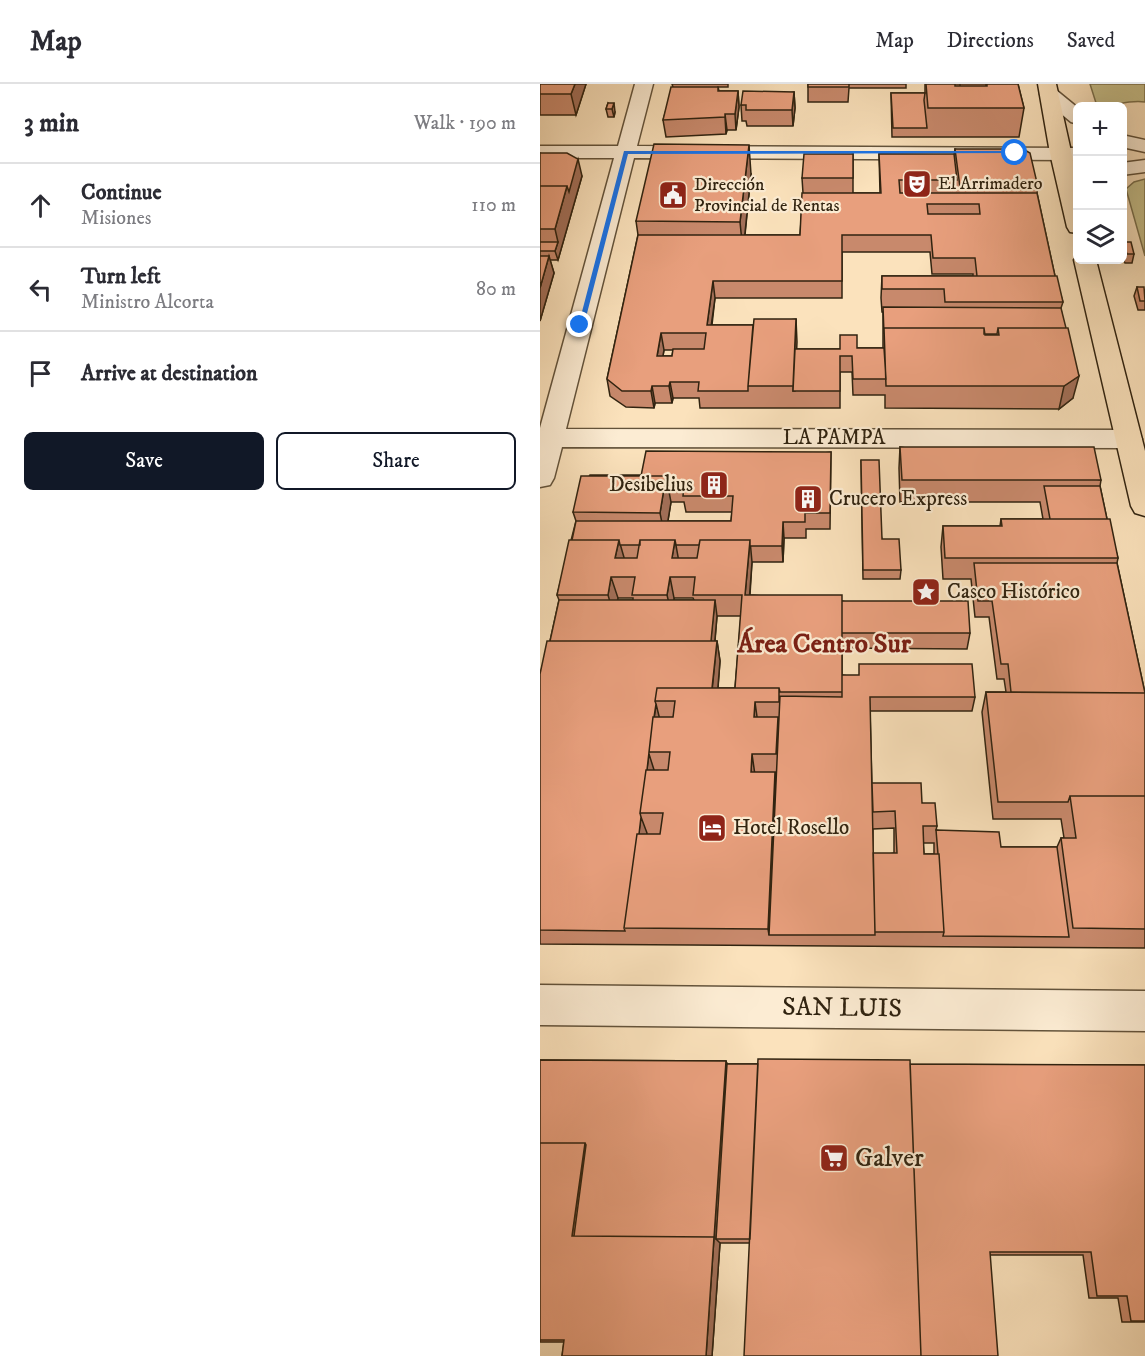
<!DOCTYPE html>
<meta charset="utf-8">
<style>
:root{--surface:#fff;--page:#f7f7f7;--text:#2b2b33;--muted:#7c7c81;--line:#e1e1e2;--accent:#111827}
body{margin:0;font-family:"IM FELL DW Pica",serif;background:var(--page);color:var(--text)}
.controls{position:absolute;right:18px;top:18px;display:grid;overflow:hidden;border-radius:9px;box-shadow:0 6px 24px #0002}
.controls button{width:54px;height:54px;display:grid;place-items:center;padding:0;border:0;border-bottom:2px solid var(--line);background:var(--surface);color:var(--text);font:30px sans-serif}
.stop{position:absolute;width:18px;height:18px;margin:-14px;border:4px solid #1a73e8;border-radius:50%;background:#fff}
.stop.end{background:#1a73e8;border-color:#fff;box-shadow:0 2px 6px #0008}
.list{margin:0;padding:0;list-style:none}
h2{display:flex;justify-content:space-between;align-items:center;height:78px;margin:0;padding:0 24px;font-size:26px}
h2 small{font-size:20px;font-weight:400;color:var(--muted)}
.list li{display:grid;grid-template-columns:39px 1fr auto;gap:18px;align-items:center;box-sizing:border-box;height:84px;padding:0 24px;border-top:2px solid var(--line)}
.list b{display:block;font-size:22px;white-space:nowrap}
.list p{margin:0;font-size:20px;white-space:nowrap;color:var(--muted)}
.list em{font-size:20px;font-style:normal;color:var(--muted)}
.actions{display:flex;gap:12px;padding:18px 24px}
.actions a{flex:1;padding:14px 0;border:2px solid var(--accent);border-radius:9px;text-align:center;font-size:21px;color:var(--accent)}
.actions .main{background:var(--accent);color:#fff}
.icon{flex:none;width:33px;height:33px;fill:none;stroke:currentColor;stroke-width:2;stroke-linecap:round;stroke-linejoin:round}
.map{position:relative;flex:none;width:605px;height:1272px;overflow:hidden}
header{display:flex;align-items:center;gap:36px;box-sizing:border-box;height:84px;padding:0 30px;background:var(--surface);border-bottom:2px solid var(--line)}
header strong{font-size:28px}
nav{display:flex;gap:33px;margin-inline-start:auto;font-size:21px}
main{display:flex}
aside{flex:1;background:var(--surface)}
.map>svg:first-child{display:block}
</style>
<header>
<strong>Map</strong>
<nav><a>Map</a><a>Directions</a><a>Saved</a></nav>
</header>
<main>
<aside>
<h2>3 min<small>Walk · 190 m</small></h2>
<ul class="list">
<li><svg class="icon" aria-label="ahead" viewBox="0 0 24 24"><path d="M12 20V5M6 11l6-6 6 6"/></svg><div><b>Continue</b><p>Misiones</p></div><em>110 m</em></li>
<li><svg class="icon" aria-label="left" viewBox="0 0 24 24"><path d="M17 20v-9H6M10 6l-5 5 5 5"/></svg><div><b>Turn left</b><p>Ministro Alcorta</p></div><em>80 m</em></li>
<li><svg class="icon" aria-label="arrive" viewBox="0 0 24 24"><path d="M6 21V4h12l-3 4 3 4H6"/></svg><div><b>Arrive at destination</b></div></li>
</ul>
<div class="actions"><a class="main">Save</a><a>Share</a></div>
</aside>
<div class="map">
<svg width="605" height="1272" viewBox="0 0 605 1272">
<rect width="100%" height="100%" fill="#fbe2bc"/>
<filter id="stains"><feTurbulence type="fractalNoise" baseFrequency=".00333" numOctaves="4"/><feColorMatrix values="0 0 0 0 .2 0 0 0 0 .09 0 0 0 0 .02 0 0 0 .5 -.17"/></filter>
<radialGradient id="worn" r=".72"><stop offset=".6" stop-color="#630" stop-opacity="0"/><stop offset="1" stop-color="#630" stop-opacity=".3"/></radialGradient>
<path fill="#c7c08b" stroke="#7c724e" stroke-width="1.5" d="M 550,0 L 605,0 L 605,18 C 588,15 574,23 557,22 Z
M 605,95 L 605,172 L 586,105 L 594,98 Z"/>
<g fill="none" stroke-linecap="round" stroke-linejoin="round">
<g stroke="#63533b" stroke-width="3">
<path id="minor" d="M 95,0 L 113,0 L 97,62 L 538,64 L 538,76 L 94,74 L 26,345 L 589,346 L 598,349 L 602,355 L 598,361 L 589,364 L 22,363 L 14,394 L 10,401 L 0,403 L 0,344 L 74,74 L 0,74 L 0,62 L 78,62 Z
M 509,4 L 516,6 L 538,24 L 538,40 L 531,38 L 502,14 L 500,10 L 502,6 Z
M 582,51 L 605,56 L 605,68 L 582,63 Z
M 605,76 L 605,88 L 582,91 L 582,79 Z
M 0,901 L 605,907 L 605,947 L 0,941 Z"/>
</g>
<g stroke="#302310" stroke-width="3">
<path id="major" d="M 498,0 L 516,0 L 538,99 L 538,149 L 530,148 L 527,143 L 510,69 Z
M 538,171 L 538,176 L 556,176 L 605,367 L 605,432 L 595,429 L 591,422 L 534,176 Z"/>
</g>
<use href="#minor" fill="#fcecd3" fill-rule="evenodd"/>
<use href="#major" fill="#fbe2bc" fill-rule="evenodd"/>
</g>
<path fill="#c8896c" stroke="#302310" stroke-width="1.5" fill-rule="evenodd" d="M 0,0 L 46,0 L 36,31 L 0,31 Z
M 132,0 L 188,0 L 188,3 L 178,3 L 179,7 L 198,7 L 199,23 L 196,46 L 187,46 L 186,50 L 126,53 L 123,36 L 133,3 Z
M 268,0 L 366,0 L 366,4 L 309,4 L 308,18 L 268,18 Z
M 385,0 L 478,0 L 484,24 L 479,53 L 352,53 L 351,9 L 385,9 Z
M 254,8 L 255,24 L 253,42 L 207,42 L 206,37 L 202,37 L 201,21 Z
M 68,19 L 75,28 L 74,33 L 68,33 L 66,25 Z
M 415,65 L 498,103 L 497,109 L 515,192 L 523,218 L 521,224 L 533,314 L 519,325 L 345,324 L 345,311 L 313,311 L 312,288 L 300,288 L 300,324 L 160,324 L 159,314 L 133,314 L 132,319 L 115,319 L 114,324 L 86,323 L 70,312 L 67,295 L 98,151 L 96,137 L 211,90 L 205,151 L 260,151 L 263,109 L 262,94 L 313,70 L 313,109 L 340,109 L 339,70 L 414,71 ZM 302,168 L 390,168 L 392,190 L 433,190 L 433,192 L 342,192 L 341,214 L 342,228 L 343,228 L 343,264 L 317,264 L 300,265 L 256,265 L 256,235 L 213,241 L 172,241 L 175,214 L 302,214 ZM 124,266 L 133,266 L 132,272 L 123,272 Z
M 0,69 L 42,92 L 18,176 L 10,176 L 14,189 L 0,237 Z
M 582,122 L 585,130 L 583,139 L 582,139 Z
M 583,158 L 594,170 L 592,179 L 585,179 L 582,172 Z
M 597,203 L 605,206 L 605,226 L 598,226 L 594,212 Z
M 360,363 L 561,396 L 560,402 L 567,435 L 578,474 L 577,479 L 605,609 L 605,864 L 0,860 L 0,590 L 10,557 L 19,516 L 17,511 L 36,437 L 33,428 L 102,391 L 291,368 L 290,445 L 266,445 L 266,454 L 244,454 L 243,478 L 212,478 L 210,511 L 302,517 L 430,549 L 427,565 L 302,564 L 302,591 L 435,613 L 432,627 L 330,627 L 332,704 L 382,719 L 397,742 L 396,746 L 461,763 L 517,763 L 521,754 L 524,754 L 521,735 L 453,735 L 442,628 L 446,608 L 466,608 L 464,595 L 457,595 L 449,533 L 435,533 L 431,495 L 403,495 L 401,463 L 403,442 L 460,442 L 461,435 L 503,435 L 500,418 L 360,418 L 359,384 ZM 131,418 L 144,418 L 146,428 L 192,428 L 191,437 L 128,437 ZM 78,514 L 93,514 L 93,516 L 77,516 ZM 134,514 L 153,514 L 154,516 L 134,516 ZM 177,532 L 201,532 L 195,604 L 178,604 L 180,577 L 177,557 L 175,557 ZM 354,744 L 354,769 L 333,773 L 333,745 ZM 383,759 L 394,759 L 394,770 L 384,770 Z
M 321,376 L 342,455 L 361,486 L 360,495 L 323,495 Z
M 0,976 L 186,977 L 187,980 L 605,981 L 605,1238 L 582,1238 L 578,1214 L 549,1214 L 543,1171 L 450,1171 L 209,1159 L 180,1159 L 172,1272 L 22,1272 L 24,1258 L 0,1258 Z"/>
<path fill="#a26f58" stroke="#302310" stroke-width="1.5" d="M 35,0 L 46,0 L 36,31 L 31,10 Z
M 198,7 L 199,23 L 196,46 L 195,30 Z
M 254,8 L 255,24 L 253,42 L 252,26 Z
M 74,19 L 75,28 L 74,33 L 72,25 Z
M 185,30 L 187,46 L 186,50 L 185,33 Z
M 209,61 L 211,90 L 203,168 L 200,138 Z
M 38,75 L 42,92 L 18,176 L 15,167 L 18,158 L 15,145 L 27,102 Z
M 9,172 L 14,189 L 0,237 L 0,204 Z
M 173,197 L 175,214 L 169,257 L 167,241 Z
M 256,235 L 257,258 L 255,307 L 253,307 Z
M 121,249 L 124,266 L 120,288 L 117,272 Z
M 539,292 L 533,314 L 519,325 L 524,302 Z
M 130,298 L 133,314 L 132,319 L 129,302 Z
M 112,302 L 115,319 L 114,324 L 111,307 Z
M 126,392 L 131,418 L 125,454 L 120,429 Z
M 243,438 L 244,454 L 243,478 L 242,462 Z
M 79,456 L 85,477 L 75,474 Z
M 135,456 L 139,478 L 132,474 Z
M 210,456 L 212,478 L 208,532 L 205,511 Z
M 71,493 L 78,514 L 74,532 L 68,511 Z
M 130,493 L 134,514 L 132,532 L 127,511 Z
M 175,516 L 177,532 L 173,577 L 170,562 Z
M 177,557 L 180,577 L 176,627 L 172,607 Z
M 215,618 L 218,640 L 214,633 Z
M 116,620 L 121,640 L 110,668 Z
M 109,670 L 115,689 L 101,729 Z
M 212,670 L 215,691 L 211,688 Z
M 235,688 L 238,709 L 229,851 L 228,845 Z
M 101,733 L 107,749 L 86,844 Z
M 186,977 L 190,988 L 176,1155 L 180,1159 L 172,1272 L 166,1272 Z
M 45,1059 L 56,1069 L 45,1153 L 32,1152 Z"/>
<path fill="#e89f7d" stroke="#302310" stroke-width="1.5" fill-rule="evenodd" d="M 0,0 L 35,0 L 31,10 L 0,10 Z
M 268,0 L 309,0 L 309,3 L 268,3 Z
M 386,0 L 415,0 L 415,2 L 447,2 L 447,0 L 478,0 L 484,24 L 388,24 Z
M 420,0 L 446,0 L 446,2 L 420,2 Z
M 131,3 L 178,3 L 178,7 L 198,7 L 195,30 L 185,30 L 185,33 L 123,36 Z
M 203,7 L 254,8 L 252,26 L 206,26 L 206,21 L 201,21 Z
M 351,9 L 385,9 L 384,16 L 387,44 L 353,44 Z
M 68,19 L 74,19 L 72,25 L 66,25 Z
M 114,60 L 209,61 L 200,138 L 96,137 Z
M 415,65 L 483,65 L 490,69 L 498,103 L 420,103 Z
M 0,69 L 27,69 L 38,75 L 29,108 L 27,102 L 0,102 Z
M 264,70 L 313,70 L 313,94 L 262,94 Z
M 339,70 L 414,70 L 417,96 L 359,96 L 360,109 L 497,109 L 515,192 L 437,192 L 435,174 L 393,174 L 391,151 L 302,151 L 302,197 L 173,197 L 167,241 L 213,241 L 208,302 L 208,307 L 158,307 L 159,298 L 130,298 L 129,302 L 112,302 L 111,307 L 82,307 L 67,295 L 98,151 L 260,151 L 262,109 L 341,109 ZM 387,120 L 439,120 L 440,130 L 388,130 ZM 121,249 L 166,249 L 164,265 L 133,265 L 132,272 L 117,272 Z
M 0,102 L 27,102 L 15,145 L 0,145 Z
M 582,122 L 585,130 L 582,130 Z
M 0,158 L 18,158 L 15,167 L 0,167 Z
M 583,158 L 591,158 L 594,170 L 587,170 Z
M 0,172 L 9,172 L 0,204 Z
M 342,192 L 517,192 L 523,218 L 405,218 L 404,205 L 342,205 Z
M 597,203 L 604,203 L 605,217 L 600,217 Z
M 343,223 L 521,224 L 526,244 L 458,244 L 457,250 L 444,250 L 444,244 L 344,244 L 344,250 Z
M 214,235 L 256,235 L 253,302 L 208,302 Z
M 344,244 L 444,244 L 445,251 L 459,251 L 458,244 L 528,244 L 539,292 L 524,302 L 346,302 Z
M 300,251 L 317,251 L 317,264 L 344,264 L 346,295 L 313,295 L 312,272 L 300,272 L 300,307 L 253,307 L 255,265 L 300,265 Z
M 360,363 L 554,363 L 561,396 L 362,396 Z
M 106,367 L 291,368 L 290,429 L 265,429 L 265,438 L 243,438 L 242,462 L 210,462 L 210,456 L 160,456 L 159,461 L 136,461 L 135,456 L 100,456 L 100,461 L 80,461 L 79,456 L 32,456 L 36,437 L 191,437 L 193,412 L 143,412 L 144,401 L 127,401 L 126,392 L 101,392 Z
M 321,376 L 339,376 L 342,455 L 359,455 L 361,486 L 323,486 Z
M 50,391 L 102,391 L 101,392 L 49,392 Z
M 41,392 L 126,392 L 120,429 L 33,428 Z
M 504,402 L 560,402 L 567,435 L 510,435 Z
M 461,435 L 570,435 L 578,474 L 405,474 L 403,442 L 462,442 Z
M 29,456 L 79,456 L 75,474 L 97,474 L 100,456 L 135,456 L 132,474 L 157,474 L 160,456 L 210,456 L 205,511 L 302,511 L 302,608 L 240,608 L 239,604 L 195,604 L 202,511 L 153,511 L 155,493 L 130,493 L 127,511 L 92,511 L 95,493 L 71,493 L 68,511 L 17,511 Z
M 434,479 L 577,479 L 605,609 L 471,608 L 468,580 L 461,580 L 452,517 L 438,517 Z
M 19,516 L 175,516 L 171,557 L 10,557 Z
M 302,517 L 428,517 L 430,549 L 302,549 Z
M 7,557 L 177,557 L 172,604 L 117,604 L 115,617 L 116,620 L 114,633 L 113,633 L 107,686 L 106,686 L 100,729 L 101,733 L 99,750 L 97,750 L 84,844 L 85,847 L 0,846 L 0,590 Z
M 319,580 L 432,580 L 435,613 L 330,613 L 335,851 L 229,851 L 240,612 L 302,613 L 302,591 L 319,591 Z
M 117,604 L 239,604 L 239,618 L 215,618 L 214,633 L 238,633 L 236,670 L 212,670 L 211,688 L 235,688 L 228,845 L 84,844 L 97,750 L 120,750 L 123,729 L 100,729 L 106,686 L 128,686 L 130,668 L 109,668 L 113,633 L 133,633 L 135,617 L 115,617 Z
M 446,608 L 605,609 L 605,712 L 530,712 L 528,718 L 458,718 Z
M 332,699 L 381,699 L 382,719 L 395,719 L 397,742 L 383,742 L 384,770 L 399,770 L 404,848 L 335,848 L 333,769 L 357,769 L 355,727 L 333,728 Z
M 530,712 L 605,712 L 605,845 L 533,844 L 521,754 L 536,754 Z
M 396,746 L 459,748 L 461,763 L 517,763 L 529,853 L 403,852 L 404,848 L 399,770 L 398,770 Z
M 218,975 L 370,976 L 381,1272 L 204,1272 Z
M 0,976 L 186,977 L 174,1154 L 174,1153 L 34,1152 L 46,1061 L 45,1059 L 0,1059 Z
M 187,980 L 218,980 L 210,1155 L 176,1155 Z
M 370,980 L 605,981 L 605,1237 L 591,1237 L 587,1212 L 557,1212 L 551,1168 L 450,1168 L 458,1272 L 381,1272 Z
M 0,1059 L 45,1059 L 32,1152 L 174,1153 L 166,1272 L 22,1272 L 24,1256 L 0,1256 Z"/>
<path fill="#1a73e8" d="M 84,67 L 475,67 L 478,69 L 88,70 L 44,241 L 38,243 Z"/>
<defs>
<g id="theatre-square" transform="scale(1.5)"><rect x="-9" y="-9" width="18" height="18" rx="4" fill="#8f2418" stroke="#fcecd3"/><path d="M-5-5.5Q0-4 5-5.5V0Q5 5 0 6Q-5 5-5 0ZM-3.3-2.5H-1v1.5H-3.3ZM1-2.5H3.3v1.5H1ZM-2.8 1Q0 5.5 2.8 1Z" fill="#fff"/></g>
<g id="civic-square" transform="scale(1.5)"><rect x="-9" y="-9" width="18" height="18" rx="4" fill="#8f2418" stroke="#fcecd3"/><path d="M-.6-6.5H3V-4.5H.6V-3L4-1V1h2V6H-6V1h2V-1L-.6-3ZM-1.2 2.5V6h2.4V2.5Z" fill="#fff"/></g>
<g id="building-square" transform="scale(1.5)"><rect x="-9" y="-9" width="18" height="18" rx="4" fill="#8f2418" stroke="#fcecd3"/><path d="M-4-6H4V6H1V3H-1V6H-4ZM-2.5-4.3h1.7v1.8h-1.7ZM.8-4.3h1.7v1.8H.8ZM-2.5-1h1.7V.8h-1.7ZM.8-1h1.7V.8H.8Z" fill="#fff"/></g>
<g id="sight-square" transform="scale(1.5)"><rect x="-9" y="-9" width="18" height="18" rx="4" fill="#8f2418" stroke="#fcecd3"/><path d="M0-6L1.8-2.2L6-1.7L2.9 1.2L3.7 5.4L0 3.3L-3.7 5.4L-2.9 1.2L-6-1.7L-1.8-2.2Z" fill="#fff"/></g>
<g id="hotel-square" transform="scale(1.5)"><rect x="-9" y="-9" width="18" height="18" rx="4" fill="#8f2418" stroke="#fcecd3"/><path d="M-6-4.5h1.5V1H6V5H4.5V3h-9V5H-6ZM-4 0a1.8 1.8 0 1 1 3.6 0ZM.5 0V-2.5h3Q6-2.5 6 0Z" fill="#fff"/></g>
<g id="supermarket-square" transform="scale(1.5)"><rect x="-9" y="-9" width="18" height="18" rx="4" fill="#8f2418" stroke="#fcecd3"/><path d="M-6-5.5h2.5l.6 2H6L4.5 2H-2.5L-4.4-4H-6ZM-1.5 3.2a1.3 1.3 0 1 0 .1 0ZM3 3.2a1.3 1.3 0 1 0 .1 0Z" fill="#fff"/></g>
</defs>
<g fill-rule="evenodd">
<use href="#theatre-square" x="377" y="100"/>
<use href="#civic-square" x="133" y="111"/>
<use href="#building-square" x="174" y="401"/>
<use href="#building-square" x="268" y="415"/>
<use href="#sight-square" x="386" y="508"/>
<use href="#hotel-square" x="172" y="744"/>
<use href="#supermarket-square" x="294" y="1074"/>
</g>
<g text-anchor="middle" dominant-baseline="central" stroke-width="4.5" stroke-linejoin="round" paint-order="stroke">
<g font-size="18" fill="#302310" stroke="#fcecd3" text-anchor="start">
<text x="398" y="100">El Arrimadero</text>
<text x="154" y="101">Dirección<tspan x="154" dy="21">Provincial de Rentas</tspan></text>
</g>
<g font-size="21" fill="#302310" stroke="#fcecd3">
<text x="294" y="354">LA PAMPA</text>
</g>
<g font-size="21" fill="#302310" stroke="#fcecd3" text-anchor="start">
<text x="153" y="401" text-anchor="end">Desibelius</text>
<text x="289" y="415">Crucero Express</text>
<text x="407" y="508">Casco Histórico</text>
<text x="193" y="744">Hotel Rosello</text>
</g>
<g font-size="26" fill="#302310" stroke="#fcecd3">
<text transform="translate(302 924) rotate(1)">SAN LUIS</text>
</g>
<g font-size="26" fill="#302310" stroke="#fcecd3" text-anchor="start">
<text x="315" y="1074">Galver</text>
</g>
<g font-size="27" font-weight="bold" fill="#7a1f14" stroke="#fcecd3">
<text x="284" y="560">Área Centro Sur</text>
</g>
</g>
<rect width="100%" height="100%" filter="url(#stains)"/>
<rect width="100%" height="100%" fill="url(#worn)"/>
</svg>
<div class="controls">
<button>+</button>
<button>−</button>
<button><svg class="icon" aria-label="layers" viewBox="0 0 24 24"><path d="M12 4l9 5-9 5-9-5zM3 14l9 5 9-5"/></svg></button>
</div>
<div class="stop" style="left:475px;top:69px"></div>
<div class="stop end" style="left:40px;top:241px"></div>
</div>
</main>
